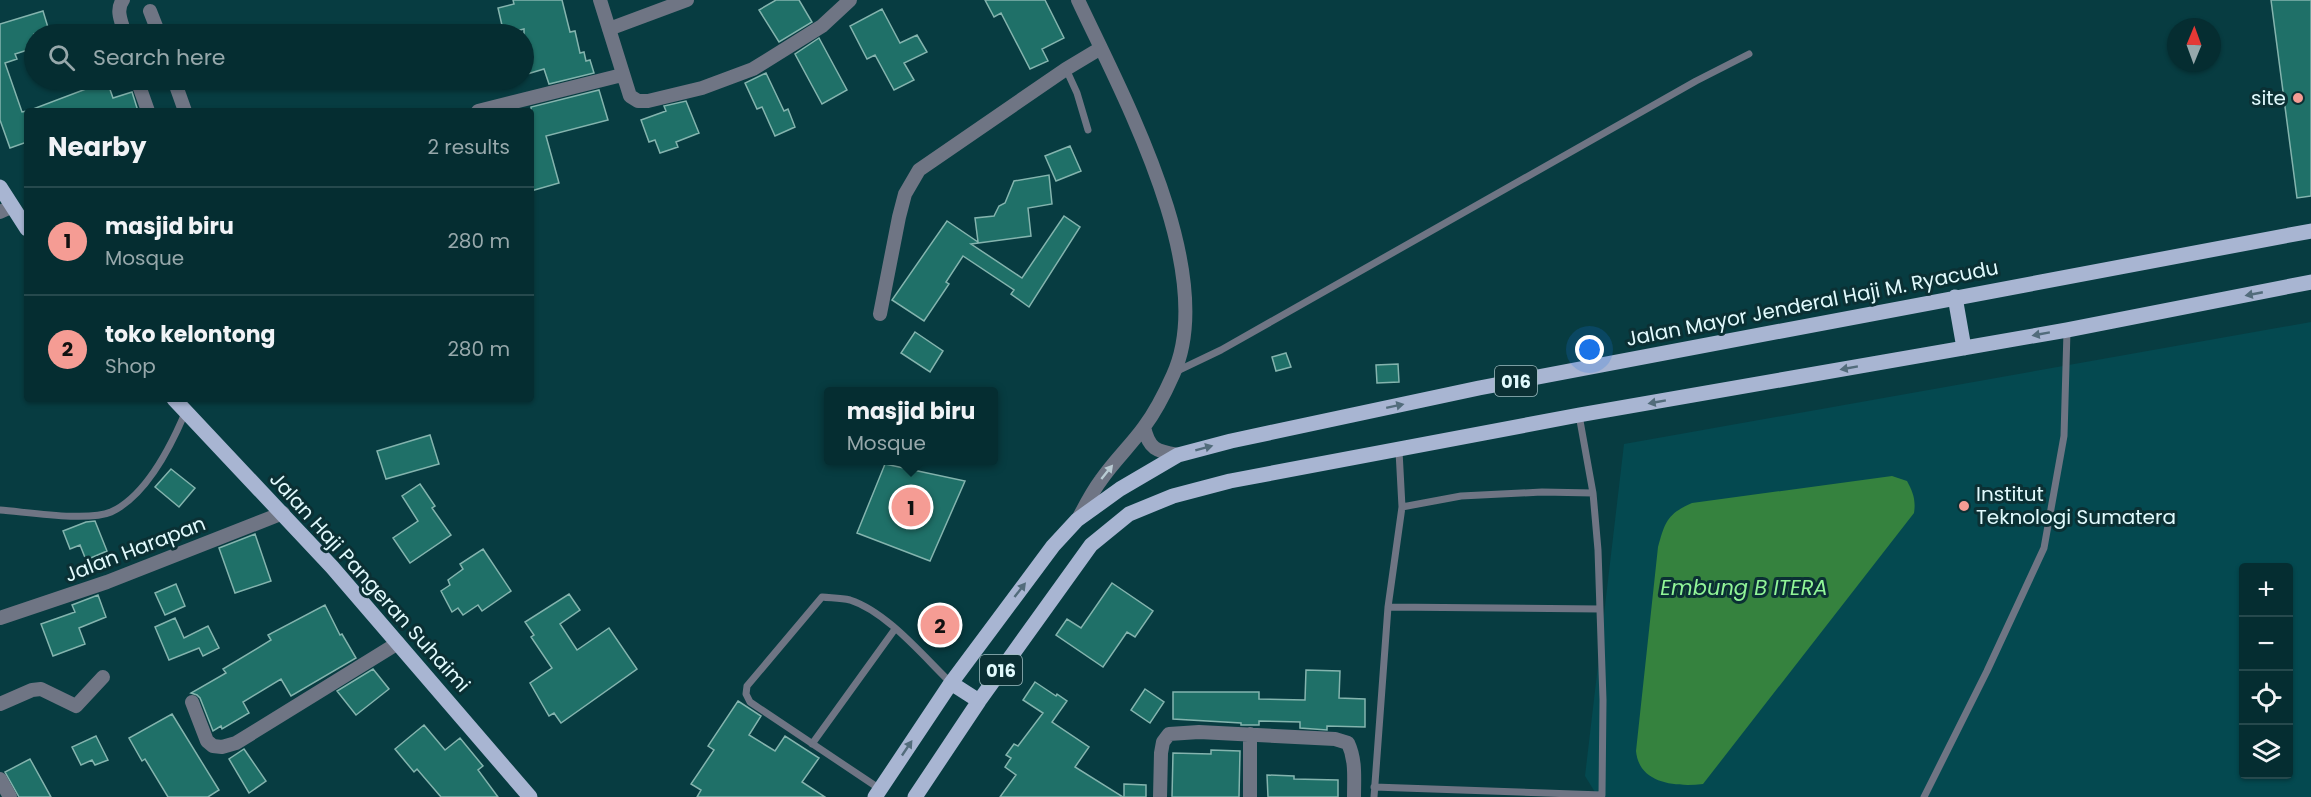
<!DOCTYPE html>
<meta charset="utf-8">
<style>
:root{--surface:#052d31;--page:#0e3539;--text:#f1f3f6;--muted:#97a8ab;--line:#26494d;--accent:#f59c94}
body{margin:0;font-family:Poppins,sans-serif;background:var(--page);color:var(--text)}
.controls{position:absolute;right:18px;bottom:18px;display:grid;overflow:hidden;border-radius:6px;box-shadow:0 2px 4px #0004}
.controls button{width:54px;height:54px;display:grid;place-items:center;padding:0;border:0;border-bottom:2px solid var(--line);background:var(--surface);color:var(--text);font:30px sans-serif}
.compass{position:absolute;left:2167px;top:18px;width:54px;height:54px;border-radius:50%;background:var(--surface);box-shadow:0 2px 4px #0004;rotate:1deg}
.you{position:absolute;left:1590px;top:350px;width:21px;height:21px;margin:-15px;border:4px solid #fff;border-radius:50%;background:#1a73e8;box-shadow:0 0 0 9px #1a73e833}
.badge{display:grid;place-items:center;width:39px;height:39px;border-radius:50%;background:var(--accent);color:#111;font-size:20px;font-weight:700}
.pin{position:absolute;translate:-50% -50%;border:3px solid #fff;box-shadow:0 2px 6px #0006}
.popup{position:absolute;left:824px;top:387px;width:174px;height:78px;box-sizing:border-box;display:grid;place-content:center;border-radius:6px;background:var(--surface);filter:drop-shadow(0 2px 4px #0005);font-size:20px;white-space:nowrap;color:var(--muted)}
.popup b{font-size:22px;color:var(--text)}
.popup::after{content:'';position:absolute;left:50%;top:100%;margin-left:-12px;border:12px solid transparent;border-top-color:var(--surface)}
.list{margin:0;padding:0;list-style:none}
h2{display:flex;justify-content:space-between;align-items:center;height:78px;margin:0;padding:0 24px;font-size:26px}
h2 small{font-size:20px;font-weight:400;color:var(--muted)}
.list li{display:grid;grid-template-columns:39px 1fr auto;gap:18px;align-items:center;box-sizing:border-box;height:108px;padding:0 24px;border-top:2px solid var(--line)}
.list b{display:block;font-size:22px;white-space:nowrap}
.list p{margin:0;font-size:20px;white-space:nowrap;color:var(--muted)}
.list em{font-size:20px;font-style:normal;color:var(--muted)}
.icon{flex:none;width:33px;height:33px;fill:none;stroke:currentColor;stroke-width:2;stroke-linecap:round;stroke-linejoin:round}
.map{position:relative;flex:none;width:2311px;height:797px;overflow:hidden}
.search{position:absolute;background:var(--surface);box-shadow:0 2px 4px #0004;left:24px;top:24px;width:510px;height:66px;display:flex;align-items:center;gap:15px;box-sizing:border-box;padding:0 21px;border-radius:33px;color:var(--muted);font-size:22px}
.panel{position:absolute;background:var(--surface);box-shadow:0 2px 4px #0004;left:24px;top:108px;width:510px;height:294px;border-radius:6px}
.map>svg:first-child{display:block}
</style>
<div class="map">
<svg width="2311" height="797" viewBox="0 0 2311 797">
<rect width="100%" height="100%" fill="#073c41"/>
<path fill="#044950" fill-rule="evenodd" d="M 2311,322 L 2311,797 L 1598,797 L 1585,776 L 1624,444 ZM 2244,568 L 2288,568 L 2288,774 L 2244,774 Z"/>
<path fill="#35823e" d="M 1892,476 L 1907,481 C 1913,492 1916,500 1914,513 L 1703,784 C 1676,787 1639,784 1636,751 L 1658,547 C 1665,522 1667,514 1692,503 Z"/>
<path fill="#1f7068" stroke="#84b4ae" stroke-width="1.5" d="M 513,0 L 562,0 L 570,32 L 575,31 L 580,53 L 584,52 L 586,61 L 590,60 L 594,73 L 549,84 L 544,69 L 524,75 L 524,29 L 504,34 L 498,8 L 514,4 Z
M 776,0 L 799,0 L 812,22 L 779,42 L 759,10 Z
M 985,0 L 1045,0 L 1064,38 L 1042,49 L 1048,61 L 1030,69 L 1001,13 L 994,17 Z
M 2271,0 L 2311,0 L 2311,196 L 2297,198 Z
M 882,9 L 900,43 L 917,35 L 927,52 L 904,63 L 914,80 L 894,90 L 875,55 L 867,59 L 850,26 Z
M 43,11 L 50,34 L 34,34 L 34,48 L 15,54 L 17,59 L 5,63 L 22,112 L 27,111 L 27,142 L 10,148 L 0,120 L 0,24 Z
M 819,38 L 847,90 L 822,104 L 795,54 Z
M 766,73 L 784,111 L 788,109 L 795,127 L 775,136 L 762,107 L 757,109 L 745,83 Z
M 107,81 L 113,98 L 132,92 L 138,111 L 33,111 L 33,109 Z
M 599,90 L 608,120 L 546,136 L 559,183 L 531,191 L 531,107 Z
M 686,101 L 699,133 L 676,142 L 678,147 L 660,153 L 655,140 L 649,142 L 641,120 L 666,111 L 664,106 Z
M 1070,146 L 1081,171 L 1056,181 L 1045,156 Z
M 1049,175 L 1052,204 L 1028,208 L 1031,236 L 971,244 L 1022,278 L 1064,216 L 1080,227 L 1029,307 L 1011,294 L 1014,290 L 963,256 L 946,282 L 949,284 L 924,321 L 892,300 L 947,221 L 978,242 L 975,218 L 994,216 L 999,206 L 1005,203 L 1014,181 Z
M 915,332 L 943,351 L 930,372 L 901,353 Z
M 1286,353 L 1291,367 L 1276,371 L 1272,357 Z
M 1398,364 L 1399,382 L 1377,383 L 1376,365 Z
M 430,435 L 439,464 L 386,479 L 377,451 Z
M 885,464 L 965,481 L 930,561 L 857,533 Z
M 171,469 L 195,488 L 179,507 L 155,487 Z
M 420,484 L 435,506 L 432,508 L 451,535 L 410,563 L 393,538 L 418,521 L 402,496 Z
M 95,521 L 107,551 L 86,560 L 80,545 L 70,549 L 63,531 L 86,522 Z
M 255,534 L 271,581 L 235,593 L 219,548 Z
M 483,549 L 511,591 L 482,611 L 478,605 L 463,615 L 458,608 L 452,612 L 441,591 L 450,585 L 448,580 L 463,569 L 460,564 Z
M 1112,583 L 1153,611 L 1135,637 L 1127,632 L 1103,667 L 1056,635 L 1067,619 L 1081,628 Z
M 176,584 L 185,606 L 165,615 L 155,593 Z
M 569,594 L 580,610 L 560,624 L 577,650 L 609,628 L 637,669 L 561,723 L 554,713 L 549,716 L 530,683 L 552,668 L 531,637 L 534,635 L 525,622 Z
M 98,595 L 106,617 L 79,628 L 85,644 L 53,656 L 41,624 L 75,612 L 72,605 Z
M 325,605 L 340,635 L 342,634 L 356,658 L 291,696 L 281,679 L 243,702 L 249,713 L 222,729 L 221,726 L 213,731 L 200,698 L 197,695 L 191,693 L 226,673 L 223,669 L 271,640 L 268,635 Z
M 944,606 L 958,617 L 936,645 L 922,634 Z
M 175,618 L 184,638 L 208,626 L 219,648 L 203,656 L 199,648 L 169,660 L 155,627 Z
M 373,669 L 389,689 L 356,715 L 337,691 Z
M 1306,670 L 1340,671 L 1339,698 L 1365,699 L 1365,727 L 1327,726 L 1327,730 L 1300,728 L 1300,722 L 1259,721 L 1259,725 L 1241,725 L 1241,723 L 1173,719 L 1173,692 L 1259,692 L 1259,699 L 1305,700 Z
M 1035,682 L 1056,696 L 1057,694 L 1067,701 L 1052,722 L 1089,747 L 1075,767 L 1123,797 L 1000,797 L 1016,775 L 1005,767 L 1011,758 L 1006,755 L 1014,744 L 1018,746 L 1043,713 L 1023,700 Z
M 1145,689 L 1164,702 L 1150,723 L 1131,710 Z
M 738,701 L 761,716 L 749,735 L 775,751 L 785,736 L 819,758 L 802,782 L 825,797 L 697,797 L 701,790 L 691,784 L 714,750 L 708,746 Z
M 172,714 L 219,790 L 208,797 L 168,797 L 145,759 L 142,761 L 129,738 Z
M 424,725 L 445,750 L 460,738 L 483,766 L 478,770 L 498,797 L 441,797 L 417,769 L 414,772 L 395,749 Z
M 96,736 L 108,760 L 95,765 L 92,760 L 81,765 L 72,747 Z
M 244,749 L 266,781 L 249,793 L 229,759 Z
M 1211,750 L 1240,751 L 1239,797 L 1172,797 L 1173,753 L 1211,754 Z
M 30,759 L 51,797 L 19,797 L 5,772 Z
M 1267,775 L 1294,776 L 1294,779 L 1338,780 L 1338,797 L 1268,797 Z
M 1124,784 L 1146,785 L 1146,797 L 1124,797 Z"/>
<g fill="none" stroke-linecap="round" stroke-linejoin="round">
<path stroke="#6f7584" stroke-width="7" d="M 1066,69 L 1077,93 L 1088,130
M 1175,372 L 1221,350 L 1696,81 L 1749,54
M 1402,507 L 1461,496 L 1542,492 L 1593,493
M 0,510 C 27,512 88,522 111,512 C 146,496 171,446 185,413
M 1388,607 L 1600,609
M 812,744 L 895,629
M 1374,787 L 1602,795 L 1603,700 L 1598,550 L 1593,493 L 1579,415
M 880,789 L 750,702 L 746,694 L 747,686 L 822,597 C 831,598 841,598 850,600 C 887,612 923,656 951,683
M 1374,797 L 1388,607 L 1402,507 L 1399,451
M 1924,797 L 1987,671 L 2044,548 L 2064,436 L 2067,331"/>
<path stroke="#6f7584" stroke-width="14" d="M 123,0 C 115,10 122,23 125,34
M 600,0 L 630,96 L 638,101 L 648,101 L 702,88 L 753,69 L 822,26 L 850,0
M 150,11 L 159,34
M 609,29 L 687,0
M 137,80 L 148,111
M 174,80 L 185,111
M 478,111 L 622,75
M 0,212 L 11,207
M 880,314 L 899,217 L 905,194 L 919,170 L 1066,69 L 1101,48
M 1144,427 C 1149,450 1157,451 1178,455
M 1078,519 C 1085,506 1092,492 1101,480 C 1114,461 1131,445 1144,427 C 1156,411 1165,393 1173,375 C 1220,273 1122,94 1078,0
M 0,618 L 107,582 L 283,513
M 192,702 L 207,741 L 213,746 L 222,747 L 236,743 L 398,643
M 0,704 L 32,690 L 41,689 L 76,706 L 103,677
M 0,779 L 10,797
M 1160,797 L 1161,753 L 1163,742 L 1169,734 L 1199,732 L 1335,739 L 1348,743 C 1356,760 1354,778 1354,797
M 1250,797 L 1250,734"/>
<path stroke="#a8b5d2" stroke-width="15" d="M 0,187 L 27,229
M 1955,297 L 1964,348
M 174,399 L 332,567 L 530,797
M 951,683 L 979,701
M 875,797 L 951,683 L 1053,546 L 1077,520 L 1120,489 L 1178,455 L 1231,441 L 1479,388 L 2311,231
M 915,797 L 979,701 L 1091,545 L 1129,514 L 1173,496 L 1230,481 L 1579,415 L 2067,330 L 2311,282"/>
</g>
<defs><path id="oneway-solid" d="M-6-.8H1V-3.2L6.5 0L1 3.2V.8H-6Z" transform="scale(1.5)"/></defs>
<g fill="#526c7b">
<use href="#oneway-solid" transform="translate(2254 294) rotate(169)"/>
<use href="#oneway-solid" transform="translate(2041 334) rotate(170)"/>
<use href="#oneway-solid" transform="translate(1849 368) rotate(170)"/>
<use href="#oneway-solid" transform="translate(1657 402) rotate(170)"/>
<use href="#oneway-solid" transform="translate(1395 406) rotate(-12)"/>
<use href="#oneway-solid" transform="translate(1204 448) rotate(-15)"/>
<use href="#oneway-solid" transform="translate(1020 590) rotate(-52)"/>
<use href="#oneway-solid" transform="translate(907 748) rotate(-56)"/>
</g>
<use fill="#b9cbd3" href="#oneway-solid" transform="translate(1107 472) rotate(-51)"/>
<g fill="#f59c94" stroke="#0b3034" stroke-width="2">
<circle cx="2298" cy="98" r="6"/>
<circle cx="1964" cy="506" r="6"/>
</g>
<g text-anchor="middle" dominant-baseline="central" stroke-width="6" stroke-linejoin="round" paint-order="stroke">
<g fill="#0b3034" stroke="#a1bdc1" stroke-width="1.5">
<rect x="1495" y="366" width="42" height="30" rx="4.5"/>
<rect x="980" y="655" width="42" height="30" rx="4.5"/>
</g>
<g font-size="18" font-weight="bold" fill="#e1fafd">
<text x="1516" y="381">016</text>
<text x="1001" y="670">016</text>
</g>
<g font-size="20" fill="#e1fafd" stroke="#0b3034" text-anchor="end">
<text x="2286" y="98">site</text>
<text x="1976" y="494" text-anchor="start">Institut<tspan x="1976" dy="23">Teknologi Sumatera</tspan></text>
</g>
<g font-size="20" fill="#e1fafd" stroke="#0b3034">
<text transform="translate(1812 303) rotate(-11)">Jalan Mayor Jenderal Haji M. Ryacudu</text>
<text transform="translate(135 549) rotate(-21)">Jalan Harapan</text>
<text transform="translate(370 582) rotate(48)">Jalan Haji Pangeran Suhaimi</text>
</g>
<g font-size="21" font-style="italic" fill="#91f598" stroke="#0b3034">
<text x="1744" y="587">Embung B ITERA</text>
</g>
</g>
</svg>
<div class="controls">
<button>+</button>
<button>−</button>
<button><svg class="icon" aria-label="locate" viewBox="0 0 24 24"><circle cx="12" cy="12" r="6"/><path d="M12 2v4M12 18v4M2 12h4M18 12h4"/></svg></button>
<button><svg class="icon" aria-label="layers" viewBox="0 0 24 24"><path d="M12 4l9 5-9 5-9-5zM3 14l9 5 9-5"/></svg></button>
</div>
<svg class="compass" viewBox="-18 -18 36 36"><path d="M0-13l5 13h-10z" fill="#e53935"/><path d="M0 13l5-13h-10z" fill="#97a8ab"/></svg>
<div class="you"></div>
<div class="pin badge" style="left:911px;top:507px">1</div>
<div class="popup"><b>masjid biru</b>Mosque</div>
<div class="pin badge" style="left:940px;top:625px">2</div>
<div class="search"><svg class="icon" aria-label="search" viewBox="0 0 24 24"><circle cx="10" cy="10" r="6"/><path d="M15 15l6 6"/></svg>Search here</div>
<section class="panel">
<h2>Nearby<small>2 results</small></h2>
<ul class="list">
<li><span class="badge">1</span><div><b>masjid biru</b><p>Mosque</p></div><em>280 m</em></li>
<li><span class="badge">2</span><div><b>toko kelontong</b><p>Shop</p></div><em>280 m</em></li>
</ul>
</section>
</div>
